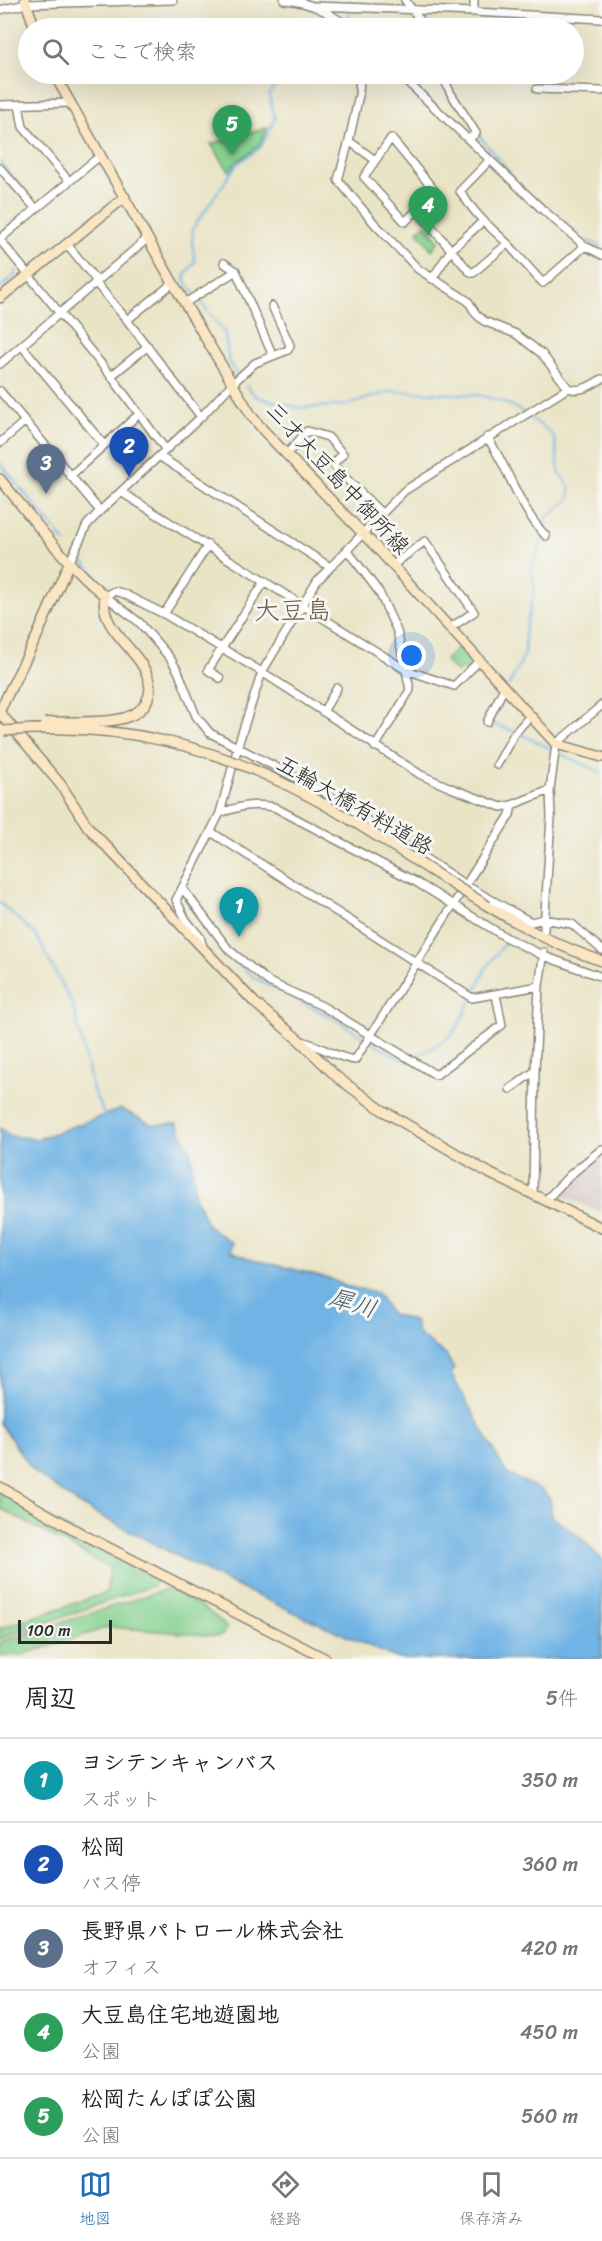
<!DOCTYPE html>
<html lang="ja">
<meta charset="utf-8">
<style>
:root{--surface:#fff;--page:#f6f6f6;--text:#222;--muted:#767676;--line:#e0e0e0;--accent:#1f6fb2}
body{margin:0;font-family:Sriracha,"Klee One",sans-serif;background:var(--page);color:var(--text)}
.scale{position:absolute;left:18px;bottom:15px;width:94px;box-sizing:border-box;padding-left:6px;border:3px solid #2b2b2b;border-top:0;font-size:16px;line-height:21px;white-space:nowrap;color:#2b2b2b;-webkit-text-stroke:4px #f6f6f2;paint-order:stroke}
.you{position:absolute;left:412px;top:656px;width:21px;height:21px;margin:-15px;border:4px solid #fff;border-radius:50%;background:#1a73e8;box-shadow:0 0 0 9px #1a73e833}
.badge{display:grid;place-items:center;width:39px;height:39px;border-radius:50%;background:var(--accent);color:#fff;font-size:20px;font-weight:700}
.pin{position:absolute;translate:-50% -50px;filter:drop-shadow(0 2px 3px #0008)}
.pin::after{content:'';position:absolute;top:32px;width:21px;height:18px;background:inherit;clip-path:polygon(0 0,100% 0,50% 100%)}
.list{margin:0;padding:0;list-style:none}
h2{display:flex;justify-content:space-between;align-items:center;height:78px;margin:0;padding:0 24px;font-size:26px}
h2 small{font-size:20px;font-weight:400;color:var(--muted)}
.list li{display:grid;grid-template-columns:39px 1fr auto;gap:18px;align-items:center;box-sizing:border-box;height:84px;padding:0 24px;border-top:2px solid var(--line)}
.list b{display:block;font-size:22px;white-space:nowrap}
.list p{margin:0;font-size:20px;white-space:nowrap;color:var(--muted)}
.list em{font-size:20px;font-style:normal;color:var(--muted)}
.icon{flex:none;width:33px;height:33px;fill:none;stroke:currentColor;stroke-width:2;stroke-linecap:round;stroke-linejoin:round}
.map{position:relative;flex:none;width:602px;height:1659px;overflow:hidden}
.search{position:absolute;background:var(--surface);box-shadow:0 6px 24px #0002;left:18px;right:18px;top:18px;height:66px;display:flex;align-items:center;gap:15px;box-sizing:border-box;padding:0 21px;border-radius:33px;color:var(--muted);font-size:22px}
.sheet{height:498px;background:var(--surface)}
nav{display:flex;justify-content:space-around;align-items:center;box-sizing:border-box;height:84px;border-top:2px solid var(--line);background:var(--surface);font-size:16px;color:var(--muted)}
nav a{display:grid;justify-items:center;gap:3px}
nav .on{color:var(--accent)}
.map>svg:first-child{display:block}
</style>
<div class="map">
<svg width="602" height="1659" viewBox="0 0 602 1659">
<rect width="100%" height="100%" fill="#f6f6f2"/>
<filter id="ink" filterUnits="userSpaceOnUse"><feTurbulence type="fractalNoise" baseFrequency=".0167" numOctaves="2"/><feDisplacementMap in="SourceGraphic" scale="12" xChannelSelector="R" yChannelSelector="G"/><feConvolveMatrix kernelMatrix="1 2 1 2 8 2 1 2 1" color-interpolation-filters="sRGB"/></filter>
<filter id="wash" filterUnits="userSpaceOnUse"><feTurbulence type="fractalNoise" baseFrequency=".008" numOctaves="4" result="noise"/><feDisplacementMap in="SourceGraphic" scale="24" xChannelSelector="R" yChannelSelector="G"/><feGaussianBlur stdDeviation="1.35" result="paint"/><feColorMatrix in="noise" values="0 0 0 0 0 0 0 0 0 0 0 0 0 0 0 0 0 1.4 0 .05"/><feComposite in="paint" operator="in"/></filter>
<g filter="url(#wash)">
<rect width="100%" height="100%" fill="#eae4c6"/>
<path fill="#d1bfbd" d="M 602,1154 L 602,1213 L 557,1193 Z"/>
<path fill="#85d290" stroke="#587e5e" stroke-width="1.5" d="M 267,128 L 259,146 L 235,163 L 229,171 L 211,144 Z
M 426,224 L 439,241 L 432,250 L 418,231 Z
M 461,645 L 474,660 L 475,663 L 465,671 L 462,668 L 457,673 L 445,660 Z
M 0,1491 L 158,1579 L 154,1585 L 0,1639 L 0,1628 L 106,1593 L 110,1568 L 0,1508 Z
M 167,1589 C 188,1598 211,1610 226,1627 L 225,1633 L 219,1636 L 109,1627 L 22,1655 L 0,1656 L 0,1642 Z"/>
<path fill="#6fb3e4" stroke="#4d6f88" stroke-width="1.5" d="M 121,1109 L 153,1125 L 177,1123 L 191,1152 L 195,1196 L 208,1226 L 232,1243 L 231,1251 L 248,1258 L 329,1278 L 345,1286 L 377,1293 L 391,1314 L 414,1321 L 418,1334 L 446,1355 L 454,1369 L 451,1374 L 507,1474 L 542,1490 L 550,1499 L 552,1516 L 581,1538 L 602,1560 L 602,1659 L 398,1659 L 225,1581 L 80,1505 L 33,1471 L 0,1423 L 0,1128 L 11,1136 L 38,1139 Z"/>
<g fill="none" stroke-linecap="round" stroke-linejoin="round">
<path stroke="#6fb3e4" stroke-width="2" d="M 343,28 L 349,22 L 350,0
M 477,133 L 514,178
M 0,162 L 23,189
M 535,198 L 577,234
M 3,233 L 3,231 L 32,208
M 5,239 L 20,257
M 589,241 L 602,247
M 0,288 L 15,275 L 16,270
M 237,375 L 229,362 L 225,334 L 185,281 L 185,275 L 195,262 L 192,242 L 193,228 L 237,164 L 260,148 L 275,119 L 269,94 L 274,87 L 297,74
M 246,386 L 257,397 L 300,408 L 347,405 L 391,391 L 478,395 L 501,401 L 518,409 L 550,432 L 555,440 L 559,472 L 570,488 L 569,500 L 546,518 L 545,531
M 0,463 L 66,543
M 81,559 L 98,579
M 509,685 L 525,654 L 525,629 L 535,589 L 531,568 L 544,537
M 503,698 L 491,723 L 521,734 L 551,749
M 561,754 L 602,773
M 184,897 L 221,947 L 253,977 L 331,1017 L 364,1037
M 0,903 L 36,935 L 73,1006 L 93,1090 L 105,1116
M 474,994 L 486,968 L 504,944
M 372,1042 L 405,1062
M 414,1058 C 449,1039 454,1038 471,1000"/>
</g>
</g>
<g filter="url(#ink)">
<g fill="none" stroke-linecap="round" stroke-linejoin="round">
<g stroke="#8a8878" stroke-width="10">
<path id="street" d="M 284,0 C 311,2 329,12 350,28
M 405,0 L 420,20 L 423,28
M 316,6 L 474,12 L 474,0
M 0,10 L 26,4 L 173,0
M 474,12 L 602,19
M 360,74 L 359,95 L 349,141 L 375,160
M 399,74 L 543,210 L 585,246 L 602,255
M 442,74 L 450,92 L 476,133 L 469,139
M 537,89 L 602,91
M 0,105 L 71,103
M 19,105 L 23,127 L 69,181
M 349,141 L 338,180 L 374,223 L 418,269 L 468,301 L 476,314 L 484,321 L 516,334 L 542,354 L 568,388
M 490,160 L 460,191 C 475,215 488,225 508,244 C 520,257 531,271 543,283 L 585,246
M 0,168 L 36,209
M 417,210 L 434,190 L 391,138 L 364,177 L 405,222 L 417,210 L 469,271 L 473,273 L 507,244
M 0,239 L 101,155
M 0,240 L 111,376 L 166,450
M 67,244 L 95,279 L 96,283 L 127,320 L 201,417
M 224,263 L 236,271
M 432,279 L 451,250 L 482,222
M 272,306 L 290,345 L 288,350 L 273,356
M 127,320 L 173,283
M 22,346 L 104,445
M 0,364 L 148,238
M 111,376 L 148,346
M 0,391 L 100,511
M 487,437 C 509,469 519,508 546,536
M 0,443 L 24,422
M 287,454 L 307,431 L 328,437 L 343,454 L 333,464 C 348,482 365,496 381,513
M 159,456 L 330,567
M 70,476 L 139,414
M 121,492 L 406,670 L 410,690 L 375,747
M 347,550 L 379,592 L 397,631 L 406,670 L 454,686 L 479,661
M 69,563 L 87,525 L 100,511 L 201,417 L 232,384 L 255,363 L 273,356 L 236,271 L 185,303
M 393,565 L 425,541 L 474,612 L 450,628
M 164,614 L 208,545
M 220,678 L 208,670 L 265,581
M 323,712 L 337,688
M 487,722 L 504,688
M 497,765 L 514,734 L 530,716
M 550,790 L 512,805 L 501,807 L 451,788 L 421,775 L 262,672 L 164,614 L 122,593 L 114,591 L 105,596 L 140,623 L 170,658 L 178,671 L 196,716 L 210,733 L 324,792 L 467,886 L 531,922 L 544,919 L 572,924 L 602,950
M 220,813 C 240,806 254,803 274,807 L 416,882 L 507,938 L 544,956 L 602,977
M 211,832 L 472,998 L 539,986
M 183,889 L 229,950 L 269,982 L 322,1006 L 436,1075 L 502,1025 L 496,995
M 544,930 L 551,817 L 550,790 L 556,744 L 602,705
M 203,947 L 200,937 L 186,920 L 176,900 L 220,813 L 240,739 L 262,672 L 317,581 L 404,491 L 568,388 C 581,393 591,385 602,379
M 302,1041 C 320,1046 337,1058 355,1060 L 510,815 L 512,805
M 510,1089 L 535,1071
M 533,1193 L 535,1071 L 539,986 L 544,952
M 546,1200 L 570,1175 L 602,1149"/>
</g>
<g stroke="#8a8878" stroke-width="12">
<path id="secondary" d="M 25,0 L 35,28
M 54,74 L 173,283 L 251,415 L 264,431 L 375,546 L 556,744 L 602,757
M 0,298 L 125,197
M 0,479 C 33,519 64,563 105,596 C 98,634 148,651 150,689
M 0,710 L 37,636 L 69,563
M 0,713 L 61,785 L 88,827 L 255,1003 L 299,1040 L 338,1078 L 382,1110 L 491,1174 L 602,1228
M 488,906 C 525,928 561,948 602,961
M 0,1487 L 82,1534 L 326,1659"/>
</g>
<use href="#street" stroke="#fff" stroke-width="7"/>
<use href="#secondary" stroke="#fbe6c4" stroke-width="9"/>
<g stroke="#8a8878" stroke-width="12" stroke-linecap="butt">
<path id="secondary-bridge" d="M 45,723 C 77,718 146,734 150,689
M 4,731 C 120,721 216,745 318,801 C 376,833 431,872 488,906"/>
</g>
<use href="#secondary-bridge" stroke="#fbe6c4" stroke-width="9"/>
</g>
</g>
<g text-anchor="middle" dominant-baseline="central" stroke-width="6" stroke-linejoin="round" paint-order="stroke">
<g font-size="22" fill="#2b2b2b" stroke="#f6f6f2">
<text transform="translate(338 478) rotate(47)">三才大豆島中御所線</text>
<text transform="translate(355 805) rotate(30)">五輪大橋有料道路</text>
</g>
<g font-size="24" font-style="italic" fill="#435b6c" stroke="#f6f6f2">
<text transform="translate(353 1303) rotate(17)">犀川</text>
</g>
<g font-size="26" fill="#6b5a46" stroke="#f6f6f2">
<text x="293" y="610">大豆島</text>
</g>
</g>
</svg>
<div class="scale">100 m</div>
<div class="you"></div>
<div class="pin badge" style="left:239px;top:937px;background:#0f9aa8">1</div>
<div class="pin badge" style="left:129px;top:477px;background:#1a4fb4">2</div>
<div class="pin badge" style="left:46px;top:494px;background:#5c6f8a">3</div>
<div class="pin badge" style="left:428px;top:236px;background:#2e9e5b">4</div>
<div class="pin badge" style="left:232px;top:155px;background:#2e9e5b">5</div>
<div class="search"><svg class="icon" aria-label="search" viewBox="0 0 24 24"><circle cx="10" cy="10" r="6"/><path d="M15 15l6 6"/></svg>ここで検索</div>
</div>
<section class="sheet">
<h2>周辺<small>5件</small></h2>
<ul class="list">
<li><span class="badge" style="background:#0f9aa8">1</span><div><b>ヨシテンキャンバス</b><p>スポット</p></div><em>350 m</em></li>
<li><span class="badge" style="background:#1a4fb4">2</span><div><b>松岡</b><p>バス停</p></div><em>360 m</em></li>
<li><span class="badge" style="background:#5c6f8a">3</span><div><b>長野県パトロール株式会社</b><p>オフィス</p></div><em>420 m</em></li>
<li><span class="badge" style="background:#2e9e5b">4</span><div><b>大豆島住宅地遊園地</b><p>公園</p></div><em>450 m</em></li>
<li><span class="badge" style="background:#2e9e5b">5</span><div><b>松岡たんぽぽ公園</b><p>公園</p></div><em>560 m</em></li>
</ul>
</section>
<nav>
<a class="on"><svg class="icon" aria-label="map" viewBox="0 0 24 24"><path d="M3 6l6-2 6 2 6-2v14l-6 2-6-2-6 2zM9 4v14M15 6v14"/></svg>地図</a>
<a><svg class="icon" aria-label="directions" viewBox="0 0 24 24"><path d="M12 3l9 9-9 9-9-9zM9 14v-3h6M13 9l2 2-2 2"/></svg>経路</a>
<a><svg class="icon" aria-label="saved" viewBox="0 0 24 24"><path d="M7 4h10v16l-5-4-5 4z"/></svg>保存済み</a>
</nav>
